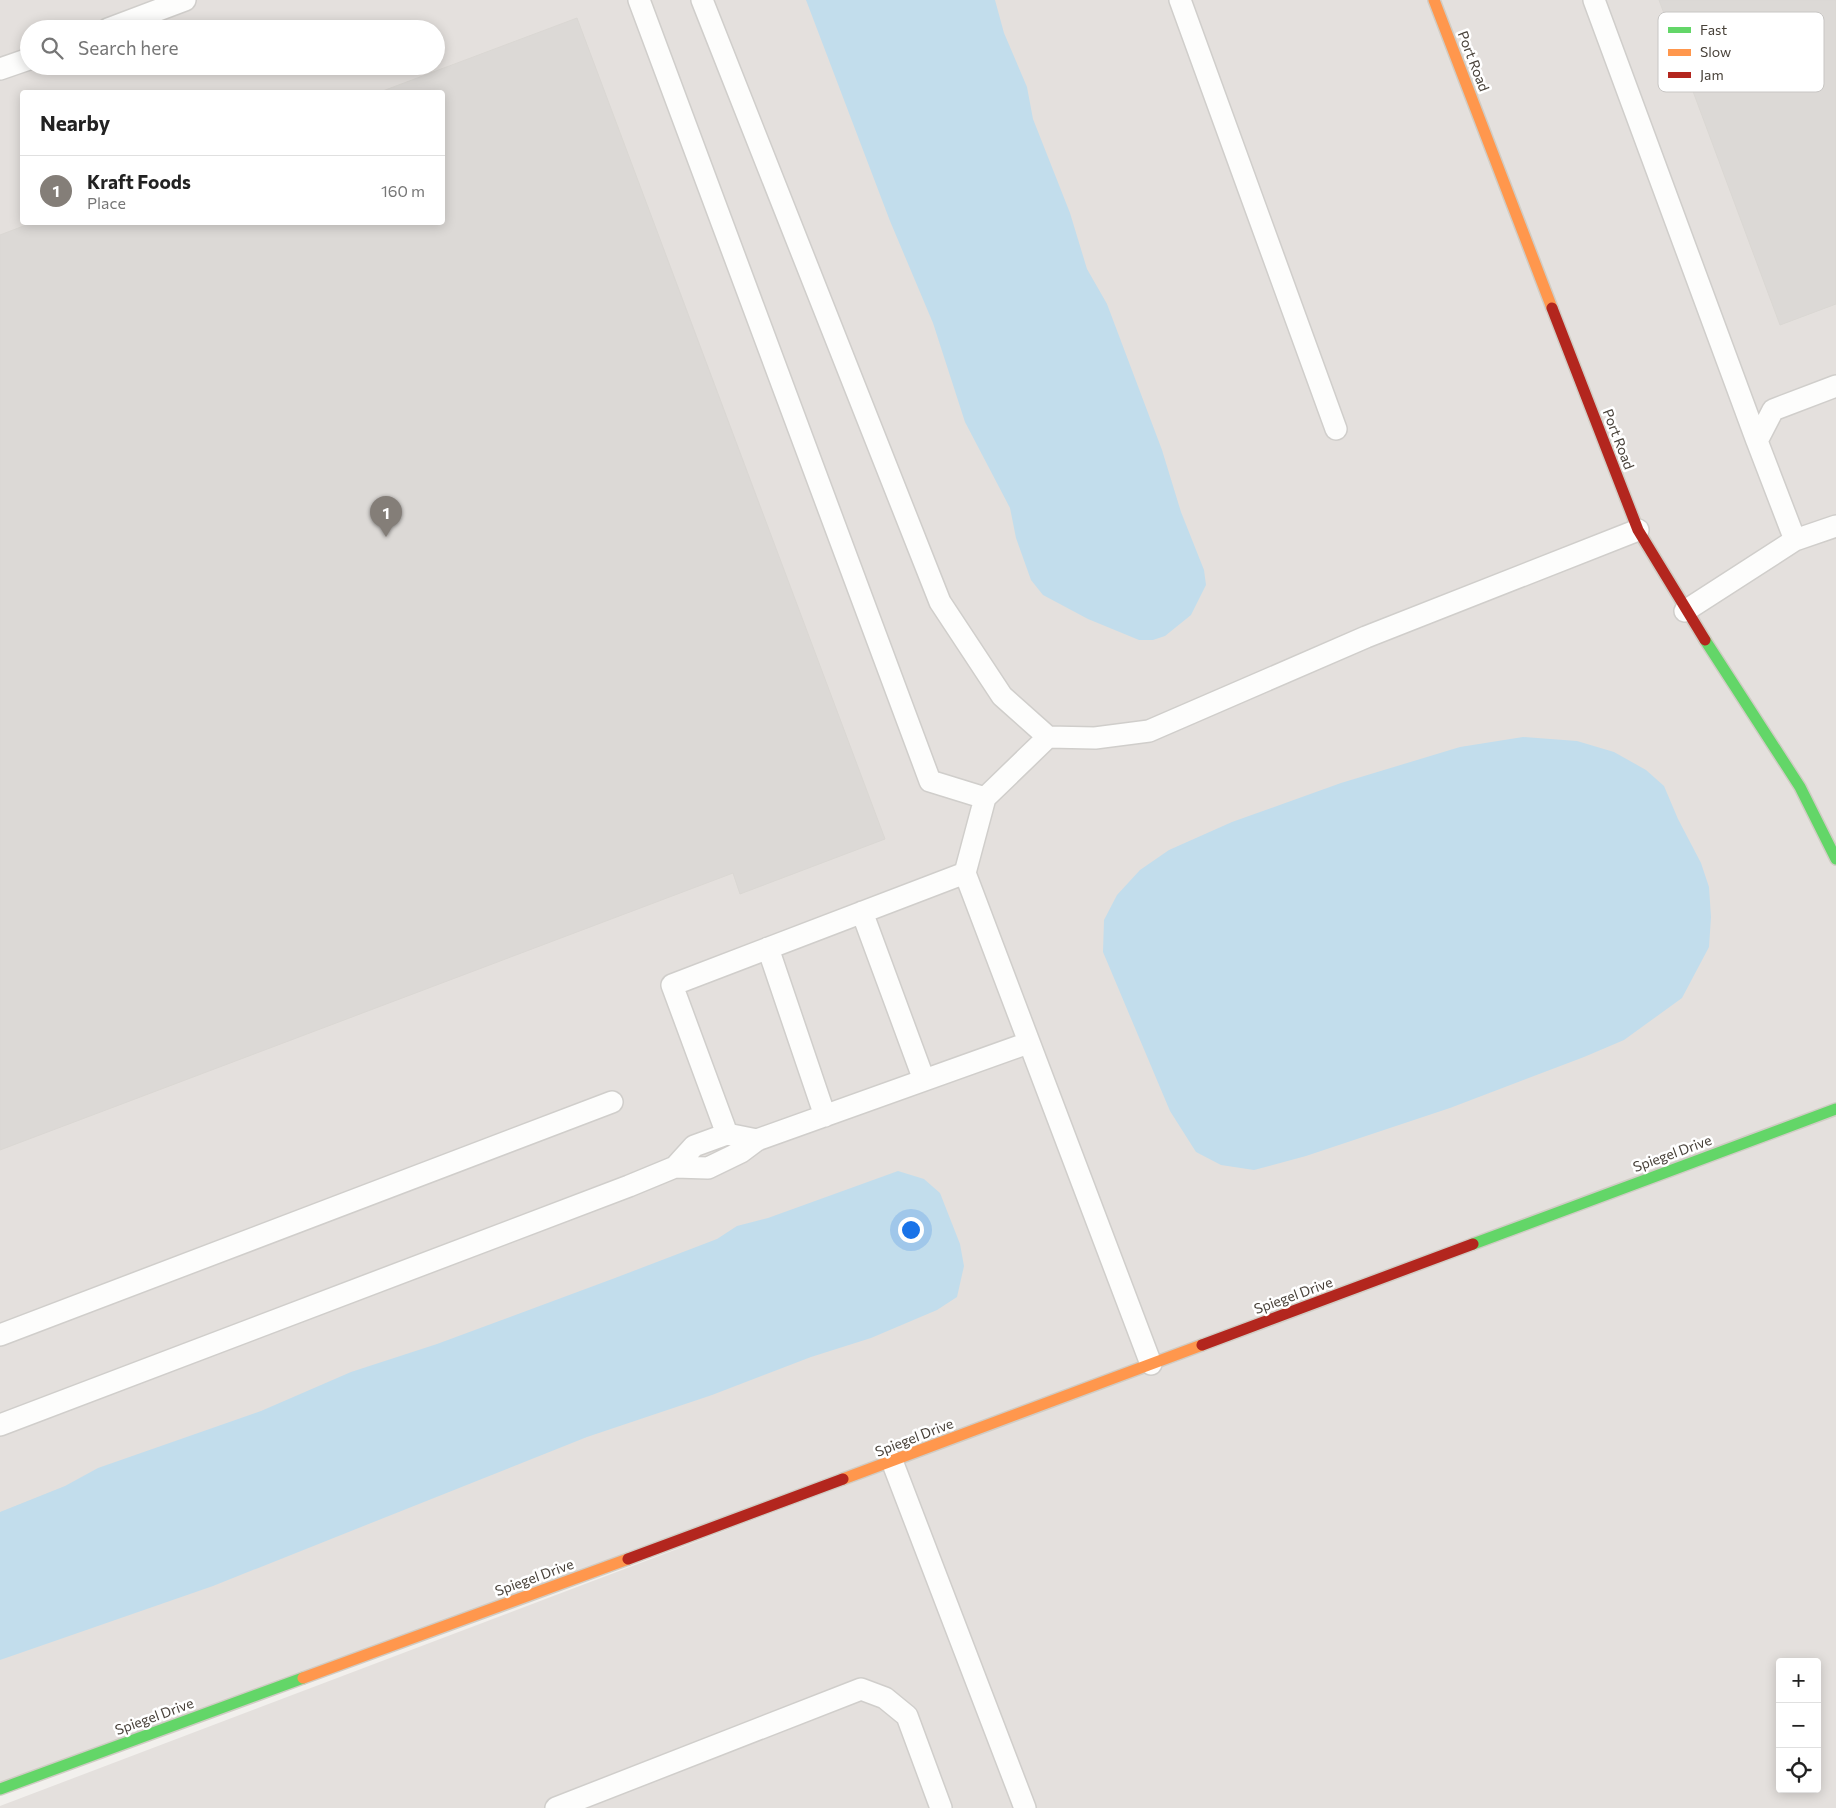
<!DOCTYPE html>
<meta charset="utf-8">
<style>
:root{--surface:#fff;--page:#f6f6f6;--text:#222;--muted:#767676;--line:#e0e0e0;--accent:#847e78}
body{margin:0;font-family:Commissioner,sans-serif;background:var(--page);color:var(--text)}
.controls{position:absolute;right:15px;bottom:15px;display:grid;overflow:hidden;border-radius:5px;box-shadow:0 2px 12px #0003}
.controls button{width:45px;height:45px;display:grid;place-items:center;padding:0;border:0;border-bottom:1px solid var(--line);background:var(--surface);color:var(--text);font:25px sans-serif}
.you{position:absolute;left:910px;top:1229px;width:18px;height:18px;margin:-12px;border:4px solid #fff;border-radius:50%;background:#1a73e8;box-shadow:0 0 0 8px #1a73e833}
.badge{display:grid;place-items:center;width:32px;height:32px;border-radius:50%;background:var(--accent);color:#fff;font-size:16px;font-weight:700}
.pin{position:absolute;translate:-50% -41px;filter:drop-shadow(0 1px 2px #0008)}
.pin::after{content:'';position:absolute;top:26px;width:18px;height:15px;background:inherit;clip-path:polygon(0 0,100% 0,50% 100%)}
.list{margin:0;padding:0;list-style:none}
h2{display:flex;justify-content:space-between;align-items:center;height:65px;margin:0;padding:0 20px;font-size:21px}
h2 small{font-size:16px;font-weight:400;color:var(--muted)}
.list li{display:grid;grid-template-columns:32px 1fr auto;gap:15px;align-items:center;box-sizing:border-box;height:70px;padding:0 20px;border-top:1px solid var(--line)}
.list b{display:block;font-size:19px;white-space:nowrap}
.list p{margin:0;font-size:16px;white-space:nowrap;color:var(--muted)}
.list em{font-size:16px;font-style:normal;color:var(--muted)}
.icon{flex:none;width:28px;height:28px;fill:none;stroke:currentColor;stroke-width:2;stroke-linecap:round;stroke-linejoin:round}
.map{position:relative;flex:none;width:1836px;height:1808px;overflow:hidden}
.search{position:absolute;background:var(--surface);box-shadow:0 2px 12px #0003;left:20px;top:20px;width:425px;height:55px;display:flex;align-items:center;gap:12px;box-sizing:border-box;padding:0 18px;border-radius:28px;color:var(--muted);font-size:19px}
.panel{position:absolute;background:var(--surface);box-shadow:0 2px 12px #0003;left:20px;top:90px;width:425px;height:135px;border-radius:5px}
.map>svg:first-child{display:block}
</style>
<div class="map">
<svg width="1836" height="1808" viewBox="0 0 1836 1808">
<rect width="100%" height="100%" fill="#f2f0ed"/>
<path fill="#e4e0dd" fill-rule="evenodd" d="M 0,0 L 1836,0 L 1836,1808 L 0,1808 L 0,1806 L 1807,1120 L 0,1789 ZM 29,29 L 436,29 L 436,66 L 29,66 ZM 22,92 L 442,92 L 442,222 L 22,222 ZM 1780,1662 L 1817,1662 L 1817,1789 L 1780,1789 Z"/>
<path fill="#c2ddec" d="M 806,0 L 995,0 L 1004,33 L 1027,87 L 1033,119 L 1070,213 L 1087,269 L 1107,304 L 1162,450 L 1181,512 L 1204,570 L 1206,585 L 1191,615 L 1165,636 L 1153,640 L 1139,640 L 1088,619 L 1043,595 L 1031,580 L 1016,538 L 1010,508 L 965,422 L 933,323 L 890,221 Z
M 1523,737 L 1577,741 L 1614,752 L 1646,770 L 1664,786 L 1678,819 L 1701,863 L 1709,887 L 1711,917 L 1709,947 L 1682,998 L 1624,1040 L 1584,1057 L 1450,1108 L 1306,1156 L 1254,1170 L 1221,1165 L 1196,1152 L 1170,1111 L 1103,952 L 1104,920 L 1117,895 L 1140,870 L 1169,850 L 1232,822 L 1341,783 L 1460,747 Z
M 898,1171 L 924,1179 L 940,1193 L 960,1244 L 964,1266 L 957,1297 L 937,1310 L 871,1338 L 811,1357 L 712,1395 L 587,1437 L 213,1586 L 0,1660 L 0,1512 L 65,1486 L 98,1468 L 261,1411 L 351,1372 L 437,1344 L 615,1278 L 717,1239 L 737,1226 L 768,1218 Z"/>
<path fill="#dcd9d6" stroke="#dad7d3" d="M 1659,0 L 1836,0 L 1836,304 L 1780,325 Z
M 577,18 L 885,839 L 740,894 L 733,873 L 0,1150 L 0,235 L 34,222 L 442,222 L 442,92 L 380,92 Z"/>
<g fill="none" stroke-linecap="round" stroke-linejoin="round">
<g stroke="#d0cecb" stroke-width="24">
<path id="lane" d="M 639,0 L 930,781 L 985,798 L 965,873 L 1151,1364
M 702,0 L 940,602 L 1002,696 L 1048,737 L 1095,738 L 1149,731 L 1366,637 L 1638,530
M 1180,0 L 1336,429
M 1594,0 L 1757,441
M 108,29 L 185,0
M 0,69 L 29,59
M 1795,540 L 1836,526
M 1685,611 L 1795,540 L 1757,441 L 1773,410 L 1836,386
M 985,798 L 1048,737
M 965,873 L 672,985 L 727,1134 L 757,1140 L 1028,1043
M 862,912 L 924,1080
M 768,948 L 825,1116
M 675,1167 L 708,1168 L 741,1152 L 757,1140
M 0,1335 L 612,1102
M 0,1425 L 629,1186 L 675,1167 L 694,1146 L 727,1134
M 892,1461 L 1025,1808
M 556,1808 L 861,1689 L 885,1698 L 907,1716 L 941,1808"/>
</g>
<g stroke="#d0ccc4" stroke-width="14">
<path id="fast" d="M 1705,640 L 1800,787 L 1836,859
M 1473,1244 L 1836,1109
M 0,1789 L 303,1678"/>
</g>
<g stroke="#d0ccc4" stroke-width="14">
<path id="slow" d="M 1434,0 L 1552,308
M 843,1479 L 1202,1345
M 303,1678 L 628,1559"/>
</g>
<g stroke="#d0ccc4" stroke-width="14">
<path id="jam" d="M 1552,308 L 1638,530 L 1705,640
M 1202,1345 L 1473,1244
M 628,1559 L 843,1479"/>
</g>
<use href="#lane" stroke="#fdfdfc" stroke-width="21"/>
<use href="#fast" stroke="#63d668" stroke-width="11"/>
<use href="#slow" stroke="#ff974d" stroke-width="11"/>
<use href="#jam" stroke="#b3261e" stroke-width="11"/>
</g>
<g text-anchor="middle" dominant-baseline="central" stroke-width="5" stroke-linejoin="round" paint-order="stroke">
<g font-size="14" fill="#484139" stroke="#fff">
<text transform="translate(1474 61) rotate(69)">Port Road</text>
<text transform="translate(1619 439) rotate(69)">Port Road</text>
<text transform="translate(1672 1153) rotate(-20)">Spiegel Drive</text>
<text transform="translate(1293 1295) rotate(-20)">Spiegel Drive</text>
<text transform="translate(914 1437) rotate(-21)">Spiegel Drive</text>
<text transform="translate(534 1577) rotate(-20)">Spiegel Drive</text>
<text transform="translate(154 1716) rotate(-20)">Spiegel Drive</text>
</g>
</g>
<rect x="1658" y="12" width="166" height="80" rx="8" fill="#fff" stroke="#c8c6c4" stroke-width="1"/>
<rect x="1668" y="27" width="23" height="6" fill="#63d668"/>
<rect x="1668" y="49" width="23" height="7" fill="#ff974d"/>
<rect x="1668" y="72" width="23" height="6" fill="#b3261e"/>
<g font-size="14" fill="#484139">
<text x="1700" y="35">Fast</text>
<text x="1700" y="57">Slow</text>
<text x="1700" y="80">Jam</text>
</g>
</svg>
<div class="controls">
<button>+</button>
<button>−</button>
<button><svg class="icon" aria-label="locate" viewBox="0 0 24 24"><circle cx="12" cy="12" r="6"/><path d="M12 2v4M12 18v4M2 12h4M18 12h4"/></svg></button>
</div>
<div class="you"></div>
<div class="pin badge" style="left:386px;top:537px">1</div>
<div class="search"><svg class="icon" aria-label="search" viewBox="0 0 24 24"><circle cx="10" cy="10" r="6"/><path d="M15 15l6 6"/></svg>Search here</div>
<section class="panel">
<h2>Nearby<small></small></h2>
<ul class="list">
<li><span class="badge">1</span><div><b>Kraft Foods</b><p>Place</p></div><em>160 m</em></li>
</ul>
</section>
</div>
